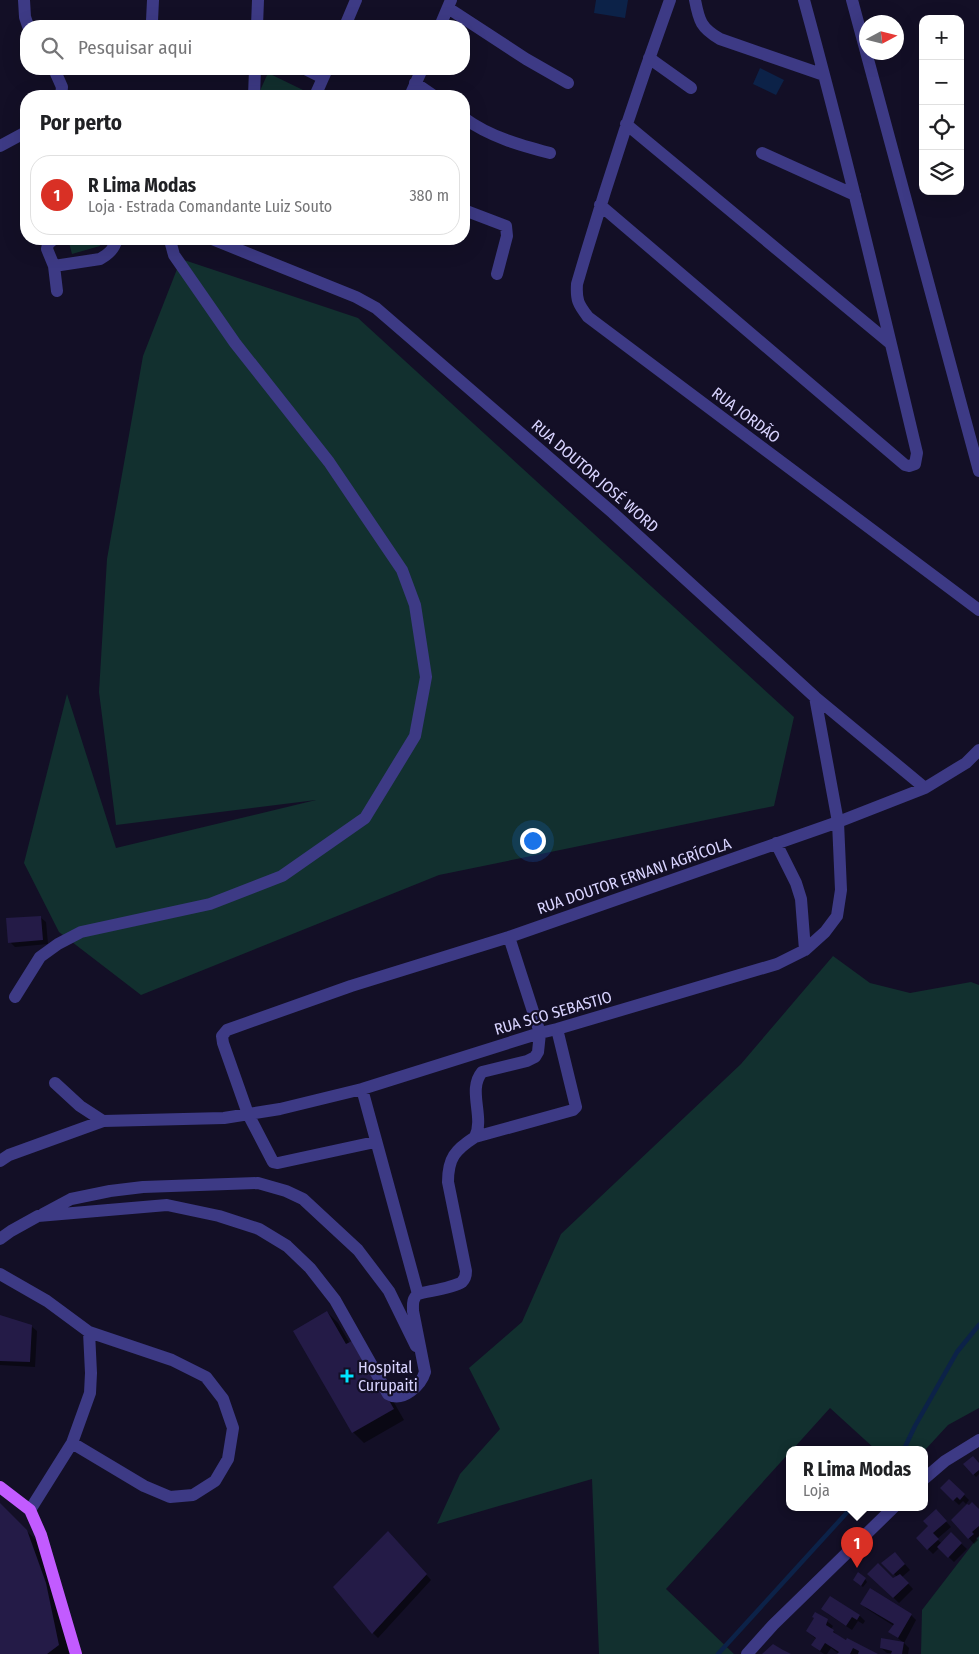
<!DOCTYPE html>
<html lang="pt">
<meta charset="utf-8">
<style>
:root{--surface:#fff;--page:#f2f2f2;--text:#202124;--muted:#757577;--line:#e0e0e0;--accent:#d93025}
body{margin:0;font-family:"Fira Sans Condensed",sans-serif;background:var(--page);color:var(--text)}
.controls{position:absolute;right:15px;top:15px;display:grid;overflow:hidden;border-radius:10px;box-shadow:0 5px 20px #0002}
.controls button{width:45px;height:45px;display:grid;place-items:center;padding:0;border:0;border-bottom:1px solid var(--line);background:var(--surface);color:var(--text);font:25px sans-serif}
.compass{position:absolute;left:859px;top:15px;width:45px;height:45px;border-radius:50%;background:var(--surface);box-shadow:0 5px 20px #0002;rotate:83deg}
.you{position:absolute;left:532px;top:840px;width:18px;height:18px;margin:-12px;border:4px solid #fff;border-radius:50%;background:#1a73e8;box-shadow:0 0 0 8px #1a73e833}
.badge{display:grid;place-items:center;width:32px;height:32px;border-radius:50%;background:var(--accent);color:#fff;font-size:16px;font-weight:700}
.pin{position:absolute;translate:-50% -41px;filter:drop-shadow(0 1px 2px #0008)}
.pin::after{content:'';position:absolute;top:26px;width:18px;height:15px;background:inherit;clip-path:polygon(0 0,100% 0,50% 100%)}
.popup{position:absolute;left:786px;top:1446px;width:142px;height:65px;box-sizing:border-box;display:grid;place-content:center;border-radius:10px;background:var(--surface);filter:drop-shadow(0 1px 4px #0005);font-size:16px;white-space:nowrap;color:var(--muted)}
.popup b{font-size:19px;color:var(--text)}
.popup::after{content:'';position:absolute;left:50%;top:100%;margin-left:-10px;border:10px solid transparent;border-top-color:var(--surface)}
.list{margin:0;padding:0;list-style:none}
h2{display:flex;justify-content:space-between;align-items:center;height:65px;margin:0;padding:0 20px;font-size:21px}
h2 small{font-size:16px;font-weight:400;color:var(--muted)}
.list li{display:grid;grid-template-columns:32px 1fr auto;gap:15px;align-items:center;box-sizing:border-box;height:80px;margin:0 10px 10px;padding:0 10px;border:1px solid var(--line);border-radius:20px}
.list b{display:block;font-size:19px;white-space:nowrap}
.list p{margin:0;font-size:16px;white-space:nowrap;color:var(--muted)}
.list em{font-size:16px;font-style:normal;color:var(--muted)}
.icon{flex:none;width:28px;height:28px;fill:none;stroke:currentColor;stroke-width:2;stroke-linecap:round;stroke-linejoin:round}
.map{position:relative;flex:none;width:979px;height:1654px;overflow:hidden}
.search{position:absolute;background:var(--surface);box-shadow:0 5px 20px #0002;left:20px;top:20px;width:450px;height:55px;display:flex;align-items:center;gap:12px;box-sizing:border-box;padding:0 18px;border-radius:20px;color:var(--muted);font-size:19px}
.panel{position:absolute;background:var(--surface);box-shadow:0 5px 20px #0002;left:20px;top:90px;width:450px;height:155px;border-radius:20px}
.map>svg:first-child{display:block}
</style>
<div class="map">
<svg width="979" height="1654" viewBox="0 0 979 1654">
<rect width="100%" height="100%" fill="#130f26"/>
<path fill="#12302f" d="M 268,73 L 303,90 L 301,96 L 258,95 Z
M 68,239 L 98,239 L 100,246 L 72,254 Z
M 181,259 L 358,318 L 794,717 L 774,806 L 439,875 L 141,995 L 59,932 L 24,863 L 67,694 L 116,848 L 316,800 L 116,825 L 99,692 L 107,559 L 143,356 Z
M 833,956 L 870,983 L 910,993 L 971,982 L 979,985 L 979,1408 L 948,1425 L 925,1450 L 875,1449 L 830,1408 L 793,1449 L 790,1449 L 789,1453 L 666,1589 L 734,1654 L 599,1654 L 592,1479 L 437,1524 L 460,1474 L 500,1429 L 469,1368 L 522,1322 L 561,1234 L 741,1064 Z
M 979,1536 L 979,1654 L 921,1654 L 922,1610 Z"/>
<path fill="#0c2248" d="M 596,0 L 628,0 L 625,18 L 594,13 Z
M 760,68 L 784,80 L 776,95 L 753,84 Z"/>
<path fill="#0007" d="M 40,917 L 46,922 L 48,944 L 15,947 L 10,942 Z
M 327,1312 L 338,1323 L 350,1344 L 365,1352 L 404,1420 L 364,1443 L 353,1432 L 295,1331 Z
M 0,1317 L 31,1326 L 37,1331 L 35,1367 L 0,1365 Z
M 965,1464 L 979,1465 L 979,1474 L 976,1477 Z
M 949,1480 L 969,1500 L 966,1504 L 969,1507 L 979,1511 L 979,1536 L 976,1538 L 978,1540 L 974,1544 L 953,1520 L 967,1505 L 963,1501 L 959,1505 L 941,1488 Z
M 0,1505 L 38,1542 L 56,1595 L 69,1654 L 0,1654 Z
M 941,1516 L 951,1527 L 937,1539 L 942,1544 L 951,1534 L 967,1549 L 954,1562 L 939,1548 L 933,1554 L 917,1538 Z
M 393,1538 L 431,1580 L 378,1638 L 373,1633 Z
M 895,1553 L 910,1570 L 902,1577 L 913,1589 L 899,1603 L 869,1574 L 893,1580 L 898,1578 L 883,1563 Z
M 865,1579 L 867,1582 L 863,1587 L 856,1582 Z
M 830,1598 L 860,1616 L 865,1621 L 863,1624 L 858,1621 L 852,1630 L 828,1614 L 823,1609 Z
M 862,1604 L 911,1615 L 916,1620 L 904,1643 L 890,1632 L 894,1626 L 867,1609 Z
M 816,1613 L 833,1626 L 831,1629 L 838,1636 L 875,1654 L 839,1654 L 831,1648 L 827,1654 L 824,1654 L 818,1650 L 813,1645 L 816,1639 L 807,1631 L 816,1618 Z
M 904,1643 L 909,1648 L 908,1654 L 887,1653 L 881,1648 Z"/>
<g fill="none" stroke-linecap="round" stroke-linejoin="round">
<path stroke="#0c2248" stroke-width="4.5" d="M 904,1449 L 915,1426 L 957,1352 L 979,1325
M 718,1654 L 852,1507"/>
</g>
<path fill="#241b47" d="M 41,916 L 43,940 L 8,943 L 6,918 Z
M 327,1311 L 346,1344 L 354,1340 L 394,1409 L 352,1433 L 293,1331 Z
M 0,1315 L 32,1325 L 30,1362 L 0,1361 Z
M 973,1456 L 979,1463 L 979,1470 L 973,1475 L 963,1464 Z
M 949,1479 L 965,1494 L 960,1500 L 957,1497 L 953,1501 L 940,1488 Z
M 972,1502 L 979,1509 L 979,1526 L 972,1532 L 974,1534 L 968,1539 L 951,1520 L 967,1504 L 969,1505 Z
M 0,1503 L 27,1530 L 46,1583 L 59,1645 L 47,1654 L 0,1654 Z
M 936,1509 L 947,1521 L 933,1533 L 939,1539 L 927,1550 L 916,1538 L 928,1526 L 923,1521 Z
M 388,1531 L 427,1574 L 372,1634 L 333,1587 Z
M 951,1532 L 962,1543 L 948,1558 L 937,1547 Z
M 895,1552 L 905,1564 L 893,1575 L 881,1563 Z
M 878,1563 L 893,1578 L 900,1574 L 909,1583 L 893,1598 L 867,1574 Z
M 858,1572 L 866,1578 L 861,1586 L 853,1580 Z
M 870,1588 L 912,1614 L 898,1638 L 888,1632 L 894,1624 L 860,1604 Z
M 830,1596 L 860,1615 L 857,1620 L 852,1617 L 846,1626 L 821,1609 Z
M 815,1612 L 828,1619 L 826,1625 L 834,1630 L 833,1632 L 846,1640 L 847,1638 L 878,1654 L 858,1654 L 859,1651 L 853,1648 L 850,1654 L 837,1654 L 839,1652 L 825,1643 L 820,1651 L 811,1645 L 816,1638 L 806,1631 L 814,1618 L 812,1617 Z
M 881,1638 L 904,1642 L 902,1654 L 891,1654 L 892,1651 L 880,1648 Z
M 773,1644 L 783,1650 L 791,1654 L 762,1654 Z"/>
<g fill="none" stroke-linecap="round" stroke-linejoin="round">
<path stroke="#3d3a85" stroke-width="12" d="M 24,0 L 25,17 L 28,26
M 670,0 C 636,94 605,188 577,284 C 576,300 578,304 588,317 L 979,610
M 695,0 C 699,21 701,28 720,39 L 824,75
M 852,0 L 979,471
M 448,8 L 526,59 L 568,83
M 152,21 L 153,0
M 257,26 L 258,0
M 345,26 L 356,0
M 440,26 L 451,0
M 649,58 L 691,88
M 54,69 L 62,87 L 61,96
M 305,69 L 323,78
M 415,83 L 434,96
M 254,96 L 255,69
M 315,96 L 327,69
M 410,96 L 422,69
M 464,118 C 490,137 520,145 550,153
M 626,124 L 891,344
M 0,146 L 26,132
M 762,153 L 855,195
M 600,205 L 905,465 L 909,466 L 915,464 L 917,453 C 881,302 845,150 804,0
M 464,210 L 506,226 L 507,236 L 497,274
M 54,239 L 48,244 L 47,249 L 54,266 L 57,291
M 212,239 L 356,297 L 376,308 L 613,513 L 815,697 L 925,788
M 54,266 L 100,259 C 109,254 114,249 117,239
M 776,843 L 796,883 L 801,899 L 805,950
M 15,997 L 40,957 L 58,944 L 81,932 L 210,904 L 282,876 L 365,818 L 415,736 L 426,677 L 415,605 L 402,570 L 329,462 L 235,343 L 174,255 L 171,244 L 173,239
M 55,1083 L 80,1106 L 103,1121 L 224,1118 L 280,1109 L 362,1089 L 540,1033 L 557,1029 L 777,964 L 805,950 L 825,932 L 837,916 L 841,890 L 838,822 L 815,697
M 362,1089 L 418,1294
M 475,1137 C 485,1117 467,1090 482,1072 L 527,1061 L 535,1057 L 538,1052 L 540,1033 L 509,937
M 375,1142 L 278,1163 L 273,1162 L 248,1114 L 223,1043 L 222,1036 L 227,1030 L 351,986 L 509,937 L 838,822 L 925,788 L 966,763 L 979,750
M 0,1161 L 9,1155 L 103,1121
M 43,1214 L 71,1199 L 110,1191 L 143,1187 L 258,1183 L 286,1191 L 303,1199 L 358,1250 L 389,1291 L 416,1346
M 0,1239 L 11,1231 L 38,1216 L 167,1205 L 219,1216 L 259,1229 L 287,1246 L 310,1268 L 335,1300 L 388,1394 C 403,1403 421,1385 425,1372 L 413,1311 C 413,1304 412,1299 418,1294 C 429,1291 453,1288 462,1282 C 465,1279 466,1275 466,1271 L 448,1182 C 448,1158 455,1150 475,1137 L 573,1110 L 576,1107 L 575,1103 L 557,1029
M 0,1274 L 47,1301 L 89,1332 L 172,1360 L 206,1377 L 223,1399 L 233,1428 L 228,1459 L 215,1481 L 193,1495 L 170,1497 L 144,1486 L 72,1443 L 30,1510
M 72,1443 L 90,1393 L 91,1373 L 89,1332
M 924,1479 L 945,1461 L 979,1440
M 747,1654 L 773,1625 L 894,1507"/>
<path stroke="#c25bff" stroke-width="12" d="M 0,1487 L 30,1510 L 41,1535 L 76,1654"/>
</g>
<path fill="#00e5ff" stroke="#130f26" stroke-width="2" d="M344.5 1368.5h5v5h5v5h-5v5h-5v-5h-5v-5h5z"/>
<g text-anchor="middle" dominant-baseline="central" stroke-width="4.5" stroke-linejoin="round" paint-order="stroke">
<g font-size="16" fill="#d9d4ff" stroke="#130f26">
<text transform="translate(746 415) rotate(37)">RUA JORDÃO</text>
<text transform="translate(595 476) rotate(41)">RUA DOUTOR JOSÉ WORD</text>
<text transform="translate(634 876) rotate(-19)">RUA DOUTOR ERNANI AGRÍCOLA</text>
<text transform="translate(553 1013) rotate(-16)">RUA SCO SEBASTIO</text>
</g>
<g font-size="16" fill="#d9d4ff" stroke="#130f26" text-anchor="start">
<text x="358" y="1367">Hospital<tspan x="358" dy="18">Curupaiti</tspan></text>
</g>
</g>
</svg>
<div class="controls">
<button>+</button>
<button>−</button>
<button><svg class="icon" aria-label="locate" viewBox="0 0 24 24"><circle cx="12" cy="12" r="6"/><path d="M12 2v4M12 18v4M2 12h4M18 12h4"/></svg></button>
<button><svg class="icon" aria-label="layers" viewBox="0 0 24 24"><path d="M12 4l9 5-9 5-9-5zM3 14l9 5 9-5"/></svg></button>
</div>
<svg class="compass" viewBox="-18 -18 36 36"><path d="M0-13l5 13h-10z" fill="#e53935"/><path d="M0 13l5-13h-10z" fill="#757577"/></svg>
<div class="you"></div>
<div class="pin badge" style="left:857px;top:1568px">1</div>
<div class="popup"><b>R Lima Modas</b>Loja</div>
<div class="search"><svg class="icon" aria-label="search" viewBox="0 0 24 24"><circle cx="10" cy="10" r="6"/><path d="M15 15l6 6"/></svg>Pesquisar aqui</div>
<section class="panel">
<h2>Por perto<small></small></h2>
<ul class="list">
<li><span class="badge">1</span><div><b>R Lima Modas</b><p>Loja · Estrada Comandante Luiz Souto</p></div><em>380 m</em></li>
</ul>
</section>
</div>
